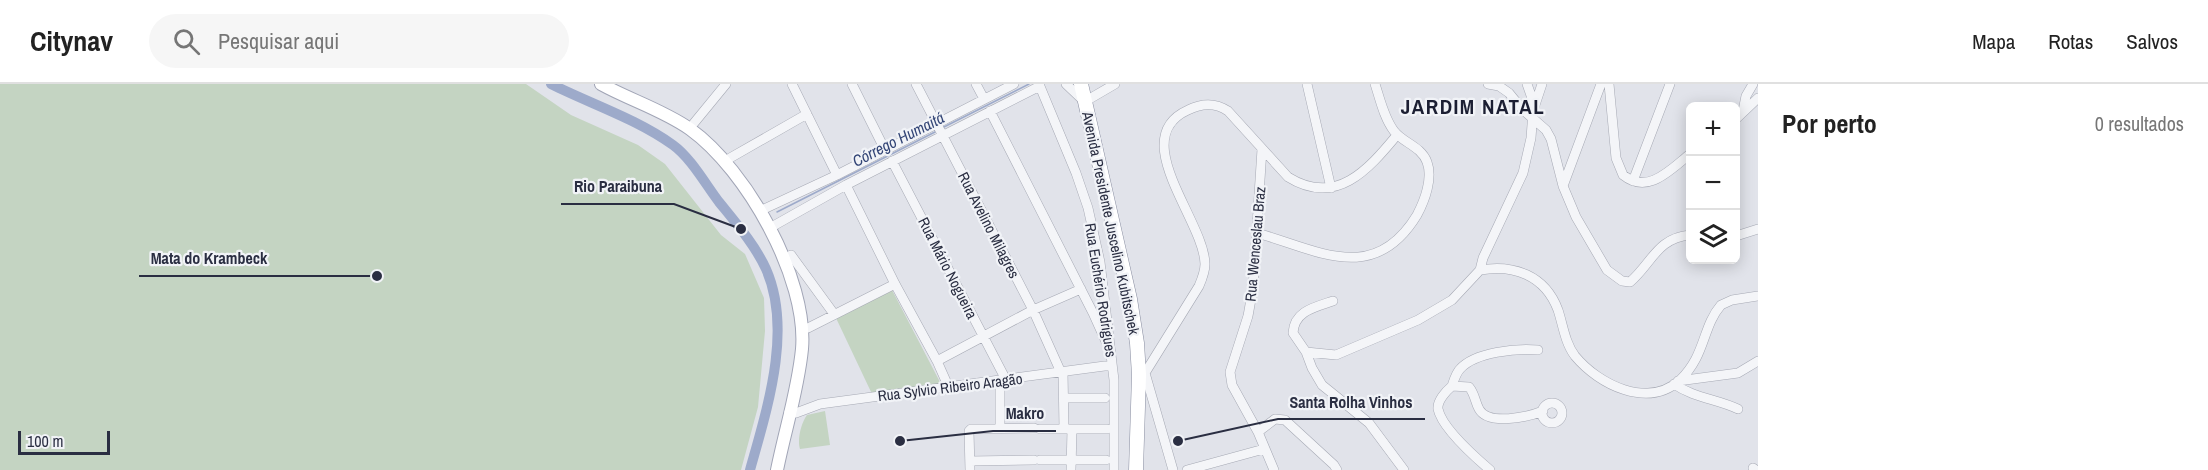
<!DOCTYPE html>
<html lang="pt">
<meta charset="utf-8">
<style>
:root{--surface:#fff;--page:#f6f6f6;--text:#222;--muted:#767676;--line:#e0e0e0}
body{margin:0;font-family:"Archivo Narrow",sans-serif;background:var(--page);color:var(--text)}
.controls{position:absolute;right:18px;top:18px;display:grid;overflow:hidden;border-radius:9px;box-shadow:0 3px 15px #0003}
.controls button{width:54px;height:54px;display:grid;place-items:center;padding:0;border:0;border-bottom:2px solid var(--line);background:var(--surface);color:var(--text);font:30px sans-serif}
.scale{position:absolute;left:18px;bottom:15px;width:92px;box-sizing:border-box;padding-left:6px;border:3px solid #2a2e42;border-top:0;font-size:16px;line-height:21px;white-space:nowrap;color:#2a2e42;-webkit-text-stroke:4px #f1f3f7;paint-order:stroke}
.list{margin:0;padding:0;list-style:none}
h2{display:flex;justify-content:space-between;align-items:center;height:78px;margin:0;padding:0 24px;font-size:26px}
h2 small{font-size:20px;font-weight:400;color:var(--muted)}
.icon{flex:none;width:33px;height:33px;fill:none;stroke:currentColor;stroke-width:2;stroke-linecap:round;stroke-linejoin:round}
.map{position:relative;flex:none;width:1758px;height:386px;overflow:hidden}
header{display:flex;align-items:center;gap:36px;box-sizing:border-box;height:84px;padding:0 30px;background:var(--surface);border-bottom:2px solid var(--line)}
header strong{font-size:28px}
nav{display:flex;gap:33px;margin-inline-start:auto;font-size:21px}
.search{width:420px;height:54px;background:var(--page);display:flex;align-items:center;gap:15px;box-sizing:border-box;padding:0 21px;border-radius:33px;color:var(--muted);font-size:22px}
main{display:flex}
aside{flex:1;background:var(--surface)}
.map>svg:first-child{display:block}
</style>
<header>
<strong>Citynav</strong>
<div class="search"><svg class="icon" aria-label="search" viewBox="0 0 24 24"><circle cx="10" cy="10" r="6"/><path d="M15 15l6 6"/></svg>Pesquisar aqui</div>
<nav><a>Mapa</a><a>Rotas</a><a>Salvos</a></nav>
</header>
<main>
<div class="map">
<svg width="1758" height="386" viewBox="0 0 1758 386">
<rect width="100%" height="100%" fill="#e1e3ea"/>
<path fill="#c4d4c2" d="M 0,0 L 526,0 L 571,31 L 638,61 L 665,80 L 721,151 L 745,170 L 764,214 L 765,247 L 758,323 L 741,386 L 0,386 Z
M 892,206 L 941,300 L 872,310 L 836,234 Z
M 825,327 L 830,361 L 800,365 C 797,356 801,339 807,331 Z"/>
<g fill="none" stroke-linecap="round" stroke-linejoin="round">
<path stroke="#9daaca" stroke-width="1.5" d="M 942,44 L 1029,0
M 777,128 L 935,48"/>
<path stroke="#9daaca" stroke-width="10" d="M 551,0 C 591,20 637,35 673,61 C 691,74 706,101 719,118 C 736,139 755,161 766,185 C 793,246 767,325 750,386"/>
<g stroke="#a6a9b4" stroke-width="10">
<path id="minor" d="M 792,0 L 837,91
M 852,0 L 885,66
M 916,0 L 1033,226 L 1059,284
M 976,0 L 984,15
M 1039,0 L 1076,89 L 1088,124 L 1100,178 L 1114,296 L 1114,386
M 1066,0 L 1086,19
M 1307,0 L 1331,104
M 1488,0 L 1499,2 L 1509,9 L 1522,25 L 1546,46 L 1551,55 L 1563,102 L 1576,133 L 1607,186 L 1622,197 L 1630,198 C 1652,179 1657,154 1690,151
M 1527,0 L 1534,20
M 1609,0 L 1616,74 L 1623,91 C 1648,111 1670,86 1690,70
M 1091,14 L 1115,0
M 990,27 L 1093,229 L 1107,260
M 1743,27 L 1746,12 L 1753,0
M 1736,35 L 1758,14
M 694,39 L 726,0
M 1262,65 L 1253,204 L 1248,232 L 1230,288 L 1232,301 L 1258,348 L 1274,386
M 730,74 L 807,30
M 892,77 L 1004,292
M 1633,97 L 1670,0
M 846,101 L 895,200 L 937,277 L 949,304
M 1563,102 L 1601,0
M 764,125 L 837,91 L 1014,0
M 775,141 L 846,101 L 1040,2
M 1257,149 C 1317,166 1374,202 1417,131 C 1425,116 1433,94 1427,78 C 1421,62 1403,59 1394,47 C 1384,34 1380,15 1375,0
M 1736,152 L 1758,145
M 791,171 L 834,230
M 1480,186 L 1483,174 L 1523,89 L 1531,54 L 1533,27 L 1542,0
M 1333,217 C 1315,223 1294,227 1293,249 L 1306,268 L 1312,284 L 1322,301 L 1369,339 L 1404,386
M 808,244 L 895,200
M 1306,268 L 1336,271 L 1418,236 L 1452,216 L 1480,186 C 1513,180 1545,191 1558,226 C 1563,241 1565,259 1575,272 C 1599,301 1648,325 1680,296 C 1706,271 1702,243 1721,221 L 1732,216 L 1758,212
M 937,277 L 1033,226 L 1081,205
M 1063,287 L 1064,345
M 1678,297 L 1738,289 L 1758,277
M 1674,300 C 1694,314 1717,315 1738,325
M 1452,302 C 1454,296 1456,289 1460,285 C 1475,268 1517,264 1538,266
M 1064,314 L 1105,314
M1542 329a10 10 0 1 1 20 0a10 10 0 1 1-20 0Z
M 789,328 L 796,329 L 820,320 L 1112,281
M 1000,344 L 1000,296
M 1040,345 L 1107,345
M 1258,348 L 1275,335 L 1285,336 L 1334,381 L 1337,386
M 1040,376 L 1106,376
M 970,377 L 1034,376
M 1753,384 L 1756,386
M 970,386 L 969,347 L 971,345 L 1034,344
M 1071,386 L 1072,345
M 1173,386 L 1145,289 L 1199,202 C 1202,195 1205,188 1205,180 C 1204,136 1126,54 1188,26 C 1202,19 1216,19 1228,27 L 1288,93 C 1336,123 1368,86 1397,51
M 1187,386 L 1264,365
M 1490,386 C 1476,374 1442,344 1438,325 C 1437,317 1446,307 1452,302 L 1469,303 C 1475,310 1475,318 1479,325 C 1488,342 1528,333 1543,327"/>
</g>
<g stroke="#a1a5b6" stroke-width="14">
<path id="major" d="M 601,0 C 630,16 663,26 690,45 C 747,86 808,195 802,265 C 798,306 785,346 777,386"/>
</g>
<g stroke="#898ea1" stroke-width="15">
<path id="highway" d="M 1081,0 L 1130,215 L 1137,259 L 1139,291 L 1136,386"/>
</g>
<use href="#minor" stroke="#f4f5f8" stroke-width="9"/>
<use href="#major" stroke="#fff" stroke-width="12"/>
<use href="#highway" stroke="#fff" stroke-width="14"/>
</g>
<g text-anchor="middle" dominant-baseline="central" stroke-width="4.5" stroke-linejoin="round" paint-order="stroke">
<g font-size="15" fill="#2a2e42" stroke="#f1f3f7">
<text transform="translate(1111 139) rotate(78)">Avenida Presidente Juscelino Kubitschek</text>
<text transform="translate(989 141) rotate(63)">Rua Avelino Milagres</text>
<text transform="translate(1255 160) rotate(-85)">Rua Wenceslau Braz</text>
<text transform="translate(948 184) rotate(63)">Rua Mário Nogueira</text>
<text transform="translate(1101 206) rotate(81)">Rua Euchério Rodrigues</text>
<text transform="translate(950 303) rotate(-7)">Rua Sylvio Ribeiro Aragão</text>
</g>
<g font-size="16" font-style="italic" fill="#334576" stroke="#f1f3f7">
<text transform="translate(898 55) rotate(-27)">Córrego Humaitá</text>
</g>
<g font-size="21" font-weight="bold" letter-spacing="1.5" fill="#1c1f33" stroke="#f1f3f7">
<text x="1473" y="22">JARDIM NATAL</text>
</g>
</g>
<path fill="none" stroke="#2a2e42" stroke-width="2" d="M741 145L674 120H561M377 192L279 192H139M1178 357L1278 335H1425M900 357L993 347H1056"/>
<g fill="#2a2e42" stroke="#f1f3f7" stroke-width="2">
<circle cx="741" cy="145" r="6"/>
<circle cx="377" cy="192" r="6"/>
<circle cx="1178" cy="357" r="6"/>
<circle cx="900" cy="357" r="6"/>
</g>
<g font-size="16" text-anchor="middle" font-weight="bold" fill="#2a2e42" stroke="#f1f3f7" stroke-width="4.5" stroke-linejoin="round" paint-order="stroke">
<text x="618" y="108">Rio Paraibuna</text>
<text x="209" y="180">Mata do Krambeck</text>
<text x="1351" y="324">Santa Rolha Vinhos</text>
<text x="1025" y="335">Makro</text>
</g>
</svg>
<div class="controls">
<button>+</button>
<button>−</button>
<button><svg class="icon" aria-label="layers" viewBox="0 0 24 24"><path d="M12 4l9 5-9 5-9-5zM3 14l9 5 9-5"/></svg></button>
</div>
<div class="scale">100 m</div>
</div>
<aside>
<h2>Por perto<small>0 resultados</small></h2>
<ul class="list">
</ul>
</aside>
</main>
